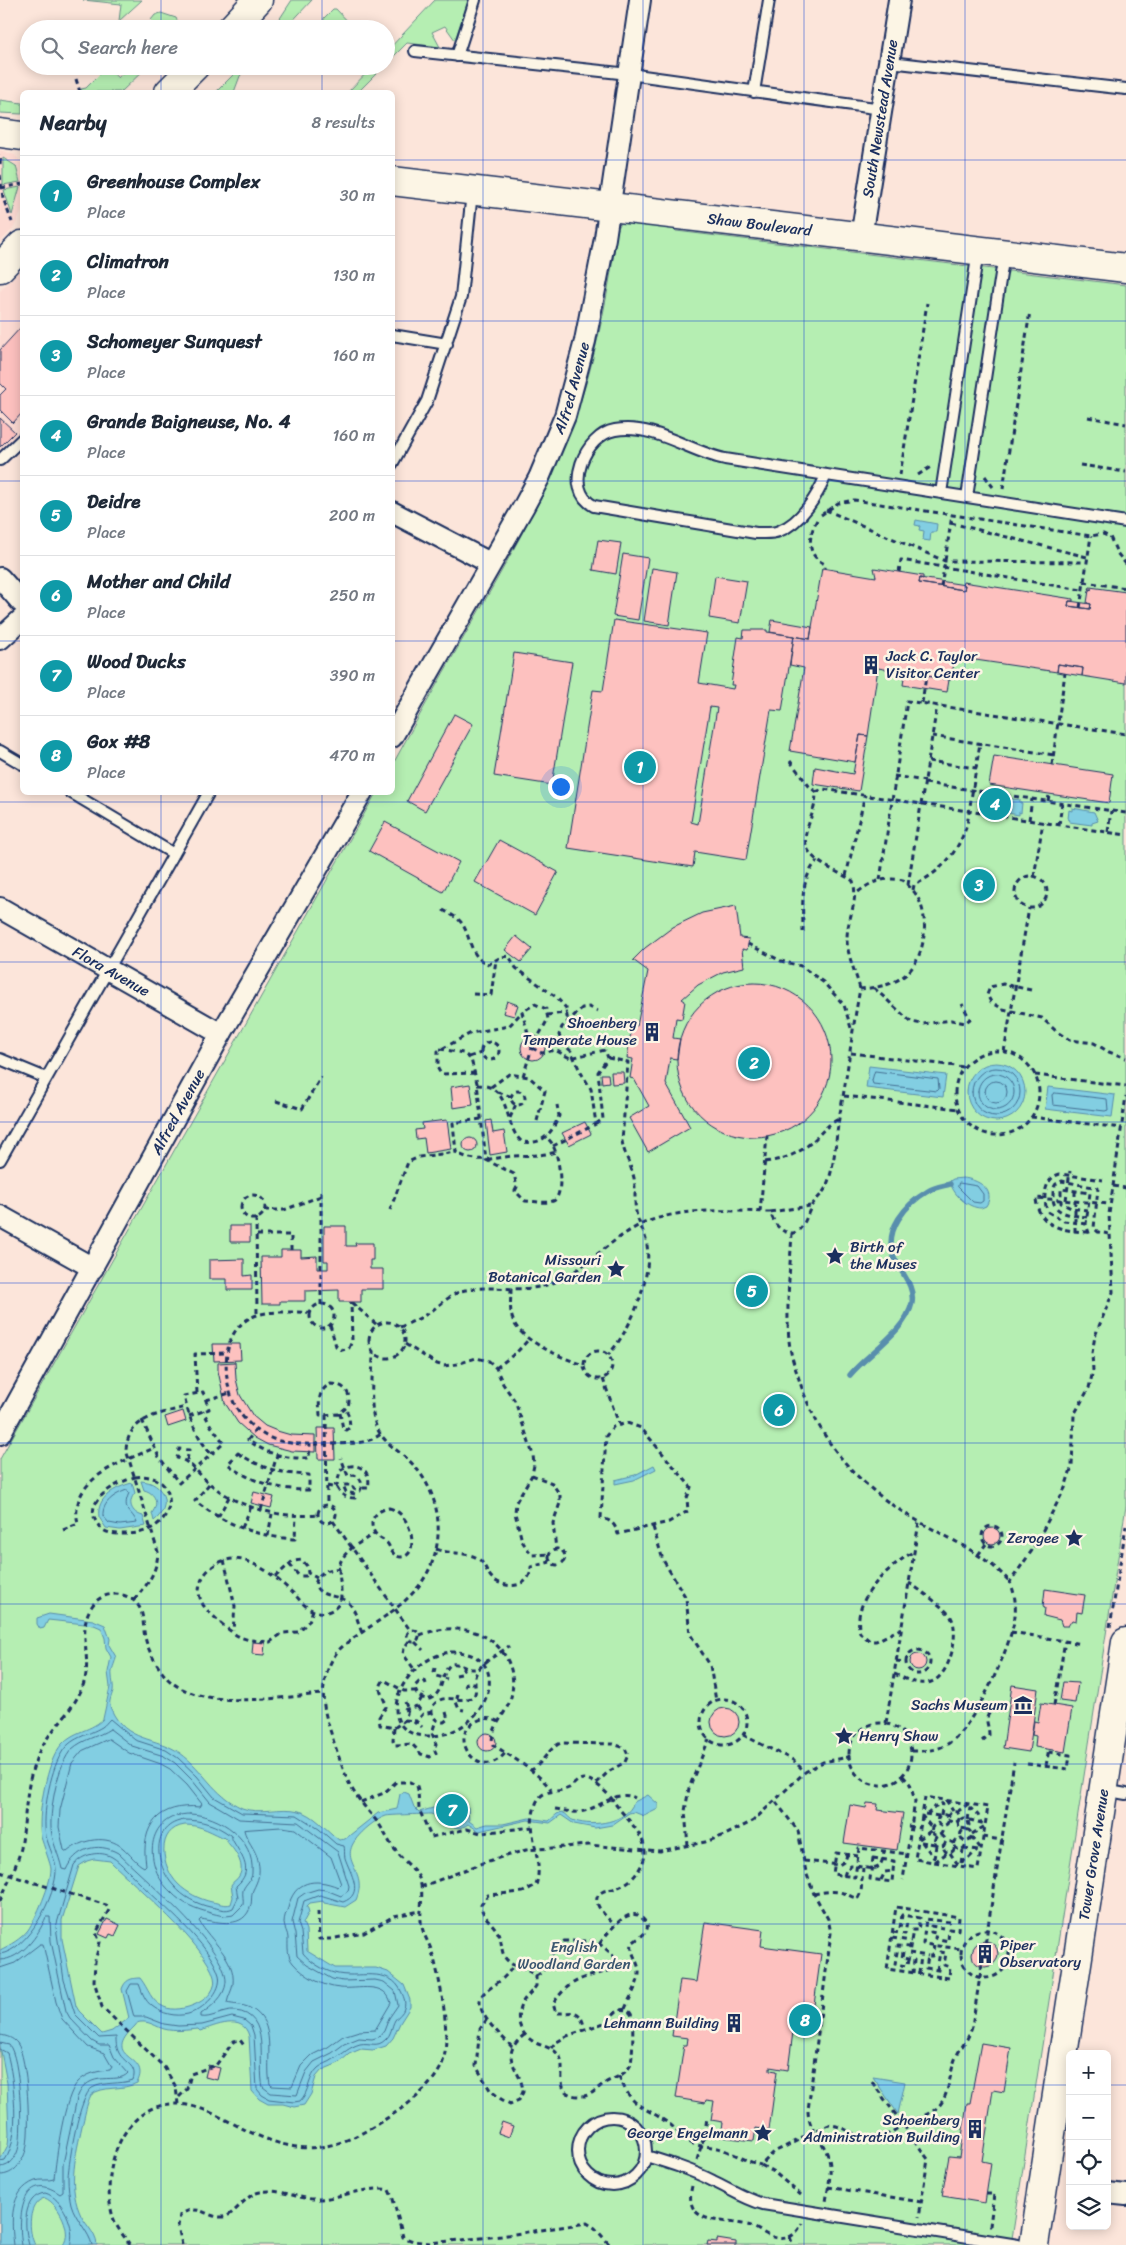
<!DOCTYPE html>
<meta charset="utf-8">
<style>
:root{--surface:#fff;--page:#f2f2f3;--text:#1f2937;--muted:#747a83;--line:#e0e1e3;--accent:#1b2f5e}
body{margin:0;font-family:Sriracha,sans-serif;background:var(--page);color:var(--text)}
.controls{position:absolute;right:15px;bottom:15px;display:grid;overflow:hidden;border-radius:8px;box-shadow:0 2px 12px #0003}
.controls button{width:45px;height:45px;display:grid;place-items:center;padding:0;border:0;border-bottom:1px solid var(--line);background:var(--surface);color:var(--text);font:25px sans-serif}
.you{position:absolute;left:560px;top:786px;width:18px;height:18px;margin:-12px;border:4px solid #fff;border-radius:50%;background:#1a73e8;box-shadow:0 0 0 8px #1a73e833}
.badge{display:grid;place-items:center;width:32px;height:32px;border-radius:50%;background:var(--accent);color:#fff;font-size:16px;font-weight:700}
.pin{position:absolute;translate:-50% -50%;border:2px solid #fff;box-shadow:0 1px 5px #0006}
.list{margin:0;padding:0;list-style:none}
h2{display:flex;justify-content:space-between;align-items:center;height:65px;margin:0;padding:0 20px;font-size:21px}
h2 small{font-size:16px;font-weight:400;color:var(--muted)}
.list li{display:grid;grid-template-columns:32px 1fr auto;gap:15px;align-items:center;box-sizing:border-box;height:80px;padding:0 20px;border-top:1px solid var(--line)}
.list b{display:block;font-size:19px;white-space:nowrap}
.list p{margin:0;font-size:16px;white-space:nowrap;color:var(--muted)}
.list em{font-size:16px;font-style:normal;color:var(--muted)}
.icon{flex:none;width:28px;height:28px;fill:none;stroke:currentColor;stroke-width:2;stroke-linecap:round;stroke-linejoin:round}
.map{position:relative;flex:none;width:1126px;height:2245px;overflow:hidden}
.search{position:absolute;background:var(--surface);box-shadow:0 2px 12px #0003;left:20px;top:20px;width:375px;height:55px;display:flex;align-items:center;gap:12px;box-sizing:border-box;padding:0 18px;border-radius:28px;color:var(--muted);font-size:19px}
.panel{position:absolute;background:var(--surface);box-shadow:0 2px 12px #0003;left:20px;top:90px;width:375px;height:705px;border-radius:8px}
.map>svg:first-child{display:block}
</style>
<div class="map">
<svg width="1126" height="2245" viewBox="0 0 1126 2245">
<rect width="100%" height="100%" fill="#fce5da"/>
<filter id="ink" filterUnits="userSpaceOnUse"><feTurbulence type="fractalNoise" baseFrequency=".02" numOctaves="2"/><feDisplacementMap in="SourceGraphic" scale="10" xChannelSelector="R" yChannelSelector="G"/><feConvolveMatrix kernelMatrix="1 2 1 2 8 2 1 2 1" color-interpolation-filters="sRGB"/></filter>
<g filter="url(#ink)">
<path fill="#fcdad2" d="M 0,150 L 15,155 L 22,163 L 22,211 L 13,229 L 0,242 Z
M 22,268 L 22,429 L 0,450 L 0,291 Z"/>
<path fill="#b5eeb2" stroke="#688e88" d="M 83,0 L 142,0 L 119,21 L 121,4 Z
M 292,0 L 312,0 L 285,29 L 273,29 Z
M 435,0 L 469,0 L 455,40 L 445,26 L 432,32 L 440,47 L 407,43 L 386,64 L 386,52 Z
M 333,9 L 336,9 L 355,29 L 332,29 L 324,21 L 324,18 Z
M 161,13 L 176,18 L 181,29 L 160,29 L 151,20 L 155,15 Z
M 129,66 L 148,66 L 121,92 L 83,92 L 81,89 L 86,88 L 105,69 L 107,68 L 118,78 Z
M 242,66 L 249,66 L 240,76 L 234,92 L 216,92 Z
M 373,66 L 384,66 L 358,92 L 348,92 Z
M 0,100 L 22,103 L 22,114 L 0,113 Z
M 3,158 L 16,166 L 20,182 L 3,185 Z
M 20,187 L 12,215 L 4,190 Z
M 624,220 L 670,224 L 676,231 L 1126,285 L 1126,1506 L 1011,2245 L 0,2245 L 0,1459 L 376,793 L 392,792 L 393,764 C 415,723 438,682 461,642 C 510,557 560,472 588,377 C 599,336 608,294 614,252 C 616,242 615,226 624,220 Z"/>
<path fill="#82cee2" stroke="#598ead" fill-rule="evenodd" d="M 916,520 L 937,524 L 936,532 L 931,532 L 930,541 L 923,540 L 924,531 L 919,530 L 920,526 L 915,525 Z
M 997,797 L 1020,800 L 1020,803 L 1022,803 L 1021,813 L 1019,812 L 1019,815 L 995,811 L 996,808 L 991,803 Z
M 1072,808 L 1094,812 L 1098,821 L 1092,823 L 1092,825 L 1069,822 L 1070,820 L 1068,819 L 1069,810 L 1072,811 Z
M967 1092a29 29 0 1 1 58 0a29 29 0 1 1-58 0Z
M 869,1066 L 946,1075 L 943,1097 L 866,1088 Z
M 1048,1087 L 1115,1095 L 1112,1117 L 1045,1109 Z
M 963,1178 C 976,1179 997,1189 986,1206 L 981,1208 C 968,1208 952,1194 950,1181 L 953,1179 Z
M 654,1465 L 656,1469 L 634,1480 L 615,1484 L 615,1480 L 635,1475 Z
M 141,1481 C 164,1482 173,1506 154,1521 L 152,1513 C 159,1504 156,1493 144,1490 Z
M 132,1483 L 135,1493 C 127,1502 131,1513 143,1516 L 146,1526 L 120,1530 L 106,1528 L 99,1517 C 96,1497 116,1487 132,1483 Z
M 49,1614 L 93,1620 L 105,1625 L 110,1639 L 109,1645 L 116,1657 C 115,1664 111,1669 112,1676 C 112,1681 114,1686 113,1691 C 111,1698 108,1702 111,1709 C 126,1743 156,1736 180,1753 C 205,1771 212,1794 242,1808 C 259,1815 281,1806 299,1811 C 314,1814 327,1831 339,1840 L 345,1839 L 378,1813 L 397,1809 L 400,1794 L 404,1792 L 409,1794 L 414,1807 L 419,1812 L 433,1808 L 446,1797 L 456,1799 L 468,1807 L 469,1821 L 477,1827 L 487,1824 L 503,1824 L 529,1818 L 549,1821 L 557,1814 L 562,1812 C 568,1814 569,1820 575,1821 C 593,1827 627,1823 634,1802 L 648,1795 L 658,1804 L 658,1809 L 644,1816 L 634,1812 L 629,1813 L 612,1825 L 595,1828 L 574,1824 L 561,1815 L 550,1823 L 528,1820 L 479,1831 L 468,1824 C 454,1835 443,1818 431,1814 C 428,1814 389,1815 386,1816 C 380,1818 374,1822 369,1826 C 327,1861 371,1865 356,1900 L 345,1907 L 324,1903 L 323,1901 L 310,1903 L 307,1906 L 309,1912 L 303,1923 L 306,1930 L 307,1951 L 335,1968 L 376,1968 L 388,1972 L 404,1985 L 410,2000 L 410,2007 L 400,2023 L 393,2038 L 386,2046 L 373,2050 L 361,2049 L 349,2054 L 339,2063 L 322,2070 L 316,2077 L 311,2094 L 304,2105 L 294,2107 L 283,2104 L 268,2104 L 259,2099 L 252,2091 L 249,2036 C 243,2013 215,2026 200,2031 L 198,2029 C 187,2030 175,2032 164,2029 C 157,2027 149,2021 141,2022 C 138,2022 137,2023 135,2026 C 98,2061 153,2053 137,2083 C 122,2091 103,2085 91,2095 C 86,2105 85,2116 82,2126 C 76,2154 68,2183 79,2211 C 83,2223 96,2232 97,2245 L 63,2245 C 73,2232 59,2204 45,2198 C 27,2202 28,2232 35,2245 L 0,2245 L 0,2160 L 8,2145 L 9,2134 L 7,2083 L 0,2046 L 0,1950 C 10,1945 21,1939 28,1930 C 36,1918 51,1884 51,1869 C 51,1865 43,1844 41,1837 C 37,1816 46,1769 57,1751 C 69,1730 89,1733 103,1719 L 110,1687 L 108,1672 L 111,1657 L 106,1648 L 105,1638 L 101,1628 L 94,1625 L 48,1620 L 44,1628 L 40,1629 L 37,1624 L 37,1618 ZM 185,1825 C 202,1825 212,1833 227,1839 L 227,1842 C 234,1849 246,1865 239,1876 C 237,1880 233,1881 231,1885 L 233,1897 L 231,1904 C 224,1906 219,1903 212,1902 C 199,1899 187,1893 178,1884 C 161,1867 155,1829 185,1825 ZM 94,1859 L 110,1861 C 135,1886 206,1945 214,1977 C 220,1999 181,2015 164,2007 C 150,2001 149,1989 140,1978 C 131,1978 125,1980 122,1989 L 129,2018 L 112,2031 L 102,2034 L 79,2011 L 76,2006 L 62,1939 L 62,1920 L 79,1866 L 87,1861 Z
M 873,2077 L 905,2082 L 898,2114 Z"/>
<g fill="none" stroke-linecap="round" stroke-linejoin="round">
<path stroke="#446f93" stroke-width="1" d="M972 1092a24 24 0 1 1 48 0a24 24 0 1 1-48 0Z
M 875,1071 L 938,1079 L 939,1089 L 937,1091 L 873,1084 L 872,1081 Z
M978 1092a18 18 0 1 1 36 0a18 18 0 1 1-36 0Z
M985 1092a11 11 0 1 1 22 0a11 11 0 1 1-22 0Z
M 1055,1093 L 1107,1099 L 1108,1110 L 1105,1111 L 1053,1105 L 1052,1095 Z
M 959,1183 L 977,1186 L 983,1194 L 983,1201 L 980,1203 L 973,1202 L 958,1187 Z
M 127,1490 L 129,1493 C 121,1511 132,1510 137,1523 L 120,1525 L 109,1523 L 103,1516 C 102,1502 115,1494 127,1490 Z
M 110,1729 L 132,1746 L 164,1756 L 175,1763 L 192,1780 L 210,1802 L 239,1819 L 298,1822 L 338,1852 L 349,1886 L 348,1891 L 341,1896 L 326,1890 L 318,1889 L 305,1893 L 298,1898 L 292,1922 L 295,1934 L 297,1956 L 307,1965 L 332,1979 L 343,1981 L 375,1980 L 384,1982 L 395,1991 L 398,2005 L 389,2018 L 384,2031 L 379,2037 L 372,2039 L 359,2038 L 344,2044 L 332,2053 L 314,2062 L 306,2072 L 297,2095 L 271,2093 L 263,2087 C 257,2063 272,2014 235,2011 C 223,2010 211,2019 201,2017 L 201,2014 C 212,2006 225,1997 226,1982 C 227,1948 142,1877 118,1853 C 97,1841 75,1849 66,1870 L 62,1869 C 59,1855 52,1842 51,1828 C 50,1808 58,1763 72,1749 C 83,1739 98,1737 110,1729 Z
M 109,1739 L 129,1753 L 161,1764 L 170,1769 L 187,1785 L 202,1804 L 200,1807 C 159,1803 140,1825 146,1865 L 144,1867 C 136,1863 130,1854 123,1848 C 107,1834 82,1839 67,1852 L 64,1850 L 59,1827 L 60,1810 L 72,1763 L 82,1751 Z
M 447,1802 C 459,1803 468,1811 462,1822 L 451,1821 L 439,1813 L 439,1810 Z
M 190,1814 C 220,1815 255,1839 252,1873 C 252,1880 245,1884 243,1890 C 242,1895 244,1900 243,1905 L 233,1915 C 225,1917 219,1915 211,1913 C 196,1909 182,1904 171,1892 C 143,1867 144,1814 190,1814 Z
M 185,1820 C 201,1820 217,1825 230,1835 C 233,1837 231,1838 233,1841 C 243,1858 254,1871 236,1886 L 238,1898 L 233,1908 C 225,1912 219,1908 210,1907 C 197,1904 183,1897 174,1886 C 155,1866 149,1824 185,1820 Z
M 282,1827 L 295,1829 L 331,1857 L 341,1884 L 338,1887 C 314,1877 294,1881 288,1908 C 286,1913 284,1917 284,1923 C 284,1928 288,1933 288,1938 C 288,1947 287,1956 293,1963 C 304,1976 324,1987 340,1988 C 358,1990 385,1980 391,2003 L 375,2030 L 359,2031 L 343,2036 L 328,2047 L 312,2055 L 301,2066 L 292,2087 L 272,2086 L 270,2084 C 265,2059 278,2022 250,2008 C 242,2004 234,2005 227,2003 C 228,1996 232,1991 233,1984 C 236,1958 210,1941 199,1921 L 201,1919 C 219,1922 244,1930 251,1905 C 252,1900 251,1894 253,1890 C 258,1880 261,1873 258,1861 C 256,1849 246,1840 244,1830 Z
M 0,1954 C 28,1951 57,1894 56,1869 C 56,1861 48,1845 46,1836 C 42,1815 50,1772 61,1754 C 70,1737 87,1736 102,1727 C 105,1725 107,1722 110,1719 L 135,1740 L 166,1750 L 178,1758 L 197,1776 L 214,1797 L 242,1813 L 297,1815 L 319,1829 L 336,1844 L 344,1846 C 345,1849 344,1854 345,1858 C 350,1873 365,1894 343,1902 L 320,1895 L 304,1901 L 298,1923 L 301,1932 L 303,1953 C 310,1962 323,1970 334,1973 C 357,1980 390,1964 402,1993 C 404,1998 406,2002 404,2008 C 403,2013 398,2016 395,2020 C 391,2027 392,2034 385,2040 C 377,2048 370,2042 360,2044 C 349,2047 343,2054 334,2059 C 329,2063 322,2064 318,2068 C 308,2077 310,2091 300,2101 L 294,2102 L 269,2099 L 262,2095 L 257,2089 L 254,2035 L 251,2026 L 244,2020 L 232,2017 L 202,2025 L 178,2026 L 164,2024 L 146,2017 L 134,2017 L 127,1991 L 131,1984 L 139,1984 C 142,1992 145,2001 152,2006 C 162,2014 176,2017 188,2014 C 203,2010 223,1991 219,1975 C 210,1944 163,1906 140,1883 C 131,1875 122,1863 112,1857 C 100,1850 82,1854 74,1865 L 56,1927 L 64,1980 L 75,2014 L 99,2038 L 116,2037 C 116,2042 116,2047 119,2053 C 124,2063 138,2065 133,2080 C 120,2085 104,2081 92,2088 C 79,2096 69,2161 68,2177 C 68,2185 69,2196 71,2204 C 75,2219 90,2233 92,2245
M 0,1960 C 22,1959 38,1936 46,1917 L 50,1917 L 51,1941 L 66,2011 L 70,2018 L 92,2041 L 99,2045 L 109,2045 L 114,2057 L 128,2073 C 117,2086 89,2067 77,2098 L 63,2164 L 63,2192 L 60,2194 C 22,2167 17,2220 22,2245
M 0,1968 L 15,1963 L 40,1944 L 43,1944 L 56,2002 L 62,2019 L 88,2047 L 104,2053 L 112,2067 L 110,2070 C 98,2071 87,2073 78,2082 C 64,2095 56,2159 54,2179 C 48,2181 41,2179 35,2181 C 9,2191 11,2222 14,2245
M 0,2035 C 7,2036 13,2038 17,2043 C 28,2057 31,2133 26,2150 C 22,2163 14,2175 0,2175
M 0,2043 L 9,2045 C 20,2057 23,2129 19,2146 C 17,2156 11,2167 0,2167
M 0,2049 L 7,2053 C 14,2079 21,2137 5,2160 L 0,2161
M 29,2245 C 24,2228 22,2196 45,2193 C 62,2197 77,2229 70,2245"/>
<path stroke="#598ead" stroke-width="5.5" d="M 850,1375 C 867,1354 906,1331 912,1303 C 915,1285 900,1272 894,1257 C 883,1230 906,1204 928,1191 C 935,1187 943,1186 950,1184"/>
</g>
<path fill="#fdc1bf" stroke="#1b2f5e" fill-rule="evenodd" d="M 22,326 L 22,413 L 13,423 L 0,410 L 0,395 L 6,389 L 0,383 L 0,350 Z
M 0,418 L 15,432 L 0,447 Z
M 598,540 L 621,543 L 616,574 L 593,570 Z
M 623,554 L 648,558 L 638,620 L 613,616 Z
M 652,568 L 677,572 L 669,625 L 644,621 Z
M 822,568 L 876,577 L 874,568 L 923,576 L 923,579 L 920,578 L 919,583 L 964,590 L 965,585 L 962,585 L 963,582 L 1073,599 L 1073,601 L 1069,601 L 1068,606 L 1090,609 L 1091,604 L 1087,603 L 1089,590 L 1092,589 L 1089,589 L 1090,587 L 1126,592 L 1126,683 L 1082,676 L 1083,668 L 1058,664 L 1057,672 L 955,657 L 951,680 L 878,668 L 868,736 L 860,735 L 855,762 L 790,751 L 804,668 L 790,665 L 794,636 L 810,639 Z
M 715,576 L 747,581 L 740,623 L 709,618 Z
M 920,578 L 965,585 L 964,590 L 919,583 Z
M 1069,601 L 1091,604 L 1090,609 L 1068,606 Z
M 614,620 L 707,633 L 699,683 L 733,689 L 734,685 L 731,685 L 738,637 L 743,638 L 744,630 L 767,630 L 767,632 L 794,636 L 782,711 L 771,710 L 746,860 L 695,852 L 693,867 L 568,848 L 593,690 L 603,691 ZM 710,707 L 717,708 L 698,824 L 691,822 Z
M 772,620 L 812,627 L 810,639 L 770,632 Z
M 514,653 L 572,662 L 552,785 L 494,776 Z
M 1058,664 L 1083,668 L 1082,676 L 1057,672 Z
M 905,672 L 949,680 L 947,692 L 903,685 Z
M 454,714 L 473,724 L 425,811 L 407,801 Z
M 860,735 L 868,736 L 859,791 L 813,784 L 815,767 L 853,774 Z
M 994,756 L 1113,774 L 1109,803 L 989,785 Z
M 385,822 L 459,862 L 443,892 L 369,851 Z
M 499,840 L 558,872 L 535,915 L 475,882 Z
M 736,906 L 740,938 L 749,939 L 747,950 L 742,949 L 744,967 L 723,972 L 698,985 L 682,999 L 685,1001 L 682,1019 L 676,1018 L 673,1038 L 680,1039 L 677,1059 L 670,1058 L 666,1084 L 690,1127 L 648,1152 L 629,1118 L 649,1106 L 634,1079 L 630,1078 L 633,1059 L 627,1058 L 632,1025 L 637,1026 L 648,971 L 633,960 L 645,948 L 673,927 L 702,913 Z
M 516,936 L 532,949 L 521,962 L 505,950 Z
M677 1060a77 77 0 1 1 154 0a77 77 0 1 1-154 0Z
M 507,1001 L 518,1005 L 514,1016 L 503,1013 Z
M521 1048a12 12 0 1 1 24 0a12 12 0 1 1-24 0Z
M 611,1072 L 623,1072 L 624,1083 L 612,1084 Z
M 601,1074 L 608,1074 L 609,1082 L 602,1083 Z
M 470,1084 L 473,1105 L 453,1108 L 451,1087 Z
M 447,1120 L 451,1149 L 426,1153 L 424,1138 L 416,1139 L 415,1130 L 423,1129 L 422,1123 Z
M 491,1120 L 493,1133 L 504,1131 L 507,1152 L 490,1155 L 486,1121 Z
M 585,1122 L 591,1134 L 569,1145 L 562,1133 Z
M463 1145a7 7 0 1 1 14 0a7 7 0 1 1-14 0Z
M 230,1226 L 250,1226 L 250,1242 L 230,1242 Z
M 324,1226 L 346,1226 L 346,1246 L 356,1246 L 355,1243 L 373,1243 L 373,1260 L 370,1260 L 370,1269 L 383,1269 L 383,1289 L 361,1289 L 361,1302 L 339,1302 L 339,1290 L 305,1291 L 305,1301 L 280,1301 L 280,1304 L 262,1304 L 261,1257 L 281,1257 L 281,1250 L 301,1250 L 301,1257 L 317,1256 L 317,1269 L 328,1269 L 328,1261 L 324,1261 Z
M 244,1259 L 244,1276 L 252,1275 L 252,1290 L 227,1290 L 227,1279 L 209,1279 L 209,1260 Z
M 213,1344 L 240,1344 L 241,1360 L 214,1361 Z
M 235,1362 L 236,1379 L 240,1395 L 253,1416 L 265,1426 L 277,1431 L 291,1435 L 315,1436 L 315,1452 L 292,1451 L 268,1445 L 255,1438 L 238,1423 L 225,1403 L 218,1371 L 218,1363 Z
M 183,1411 L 186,1421 L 168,1427 L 165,1417 Z
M 317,1428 L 334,1428 L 335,1459 L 318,1459 Z
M 254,1492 L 274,1497 L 271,1508 L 251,1503 Z
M984 1536a8 8 0 1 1 16 0a8 8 0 1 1-16 0Z
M 1045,1589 L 1085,1595 L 1082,1613 L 1077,1612 L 1076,1621 L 1072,1620 L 1068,1626 L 1062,1626 L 1060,1620 L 1044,1616 L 1045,1608 L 1043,1607 Z
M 253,1642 L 265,1643 L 264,1655 L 252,1654 Z
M910 1662a8 8 0 1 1 16 0a8 8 0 1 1-16 0Z
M 1063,1682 L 1078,1683 L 1075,1703 L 1060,1701 Z
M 1012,1685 L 1038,1689 L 1029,1752 L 1003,1748 Z
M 1041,1703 L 1072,1708 L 1065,1752 L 1035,1747 L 1036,1736 L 1032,1735 L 1034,1721 L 1038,1722 Z
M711 1722a14 14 0 1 1 28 0a14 14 0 1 1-28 0Z
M478 1742a9 9 0 1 1 18 0a9 9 0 1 1-18 0Z
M 867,1803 L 878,1804 L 877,1810 L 903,1813 L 897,1850 L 844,1843 L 850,1805 L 866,1808 Z
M 107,1919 L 120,1925 L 115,1936 L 110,1934 L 108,1938 L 99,1934 Z
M 705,1922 L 763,1930 L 761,1946 L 821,1954 L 813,2012 L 796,2009 L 788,2070 L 770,2067 L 770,2070 L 777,2071 L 769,2130 L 756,2128 L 754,2141 L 721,2137 L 723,2122 L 711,2120 L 714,2101 L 706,2100 L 705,2103 L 676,2098 L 684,2045 L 687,2045 L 688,2038 L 672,2036 L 680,1980 L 696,1982 Z
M972 1954a13 13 0 1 1 26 0a13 13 0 1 1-26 0Z
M 981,2043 L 1011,2048 L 1004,2092 L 993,2090 L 982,2161 L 991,2163 L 985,2203 L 942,2196 L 949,2156 L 959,2157 L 967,2103 L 970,2103 Z
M 208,2065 L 220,2068 L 217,2080 L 205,2077 Z
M 502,2122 L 513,2126 L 509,2137 L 498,2133 Z
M 717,2239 L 736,2242 L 736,2245 L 707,2245 L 708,2241 L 717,2242 Z"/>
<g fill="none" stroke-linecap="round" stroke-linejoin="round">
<g stroke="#1b2f5e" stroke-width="14">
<path id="lane" d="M 415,51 L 629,74 L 882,109
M 457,56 L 475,0
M 890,62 L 1126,89
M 754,92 L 769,0
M 392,335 L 447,344
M 0,460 L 22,439
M 392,464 L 427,401 L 461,297 L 472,192
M 826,475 C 818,495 801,523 779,531 C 772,534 764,533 756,533 L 594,506 C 562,489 585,435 615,430 C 653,423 690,452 725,459 L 1126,522
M 941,493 L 978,251
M 967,497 L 1004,254
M 0,751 L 22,764
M 70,792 L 174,854
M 0,1059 L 46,1078
M 0,1160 L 209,792
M 1104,1790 L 1126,1794
M578 2151a34 34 0 1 1 68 0a34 34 0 1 1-68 0Z
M 646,2156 C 669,2163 692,2170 713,2181 C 730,2189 745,2199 763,2204 L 1018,2245"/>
</g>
<g stroke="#1b2f5e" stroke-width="24">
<g id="street">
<path id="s1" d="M 861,237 L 899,0"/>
<path d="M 392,512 L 490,563"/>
<path d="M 0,578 L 22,603"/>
<path d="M 0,639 L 22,619"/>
<path id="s2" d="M 392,737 L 524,506 L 539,478 L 565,416 L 585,341 L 605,238 L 640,0"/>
<path id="s3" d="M 0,908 L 221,1034"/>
<path d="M 0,1216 L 93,1268"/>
<path id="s4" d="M 0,1434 L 221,1034 L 362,792"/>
<path d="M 1107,2193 L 1126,2195"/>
</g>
</g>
<g stroke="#1b2f5e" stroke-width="31">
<g id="secondary">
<path d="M 231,29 L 258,0"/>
<path d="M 169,92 L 195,66"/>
<path d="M 0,133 L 22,136"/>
<path id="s5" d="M 392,181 L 1126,268"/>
<path d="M 0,268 L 22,245"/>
<path id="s6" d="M 1034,2245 L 1126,1642"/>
</g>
</g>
<path stroke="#1b2f5e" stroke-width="3" stroke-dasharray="5 4" stroke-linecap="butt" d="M 76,79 L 80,92
M 0,164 L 1,155
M 0,175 L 3,198 L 12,222
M 1,188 L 22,184
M 1088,417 L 1126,424
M 1080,465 L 1126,472
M 900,475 L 927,303
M 918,475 L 932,466
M 985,476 L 993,487
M 1003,489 L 1030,311
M 826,510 L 945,561 L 1087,562
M 821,515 L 838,503 L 854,500 L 1091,536 L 1103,534 L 1110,537 L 1117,553 L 1126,564
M 817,520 C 808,536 806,556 825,564 L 825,568
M 951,523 L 1087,557
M 899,572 L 901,560 L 1082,590
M 1084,582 L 1126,588
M 941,587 L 952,515
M 1080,608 L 1091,536
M 922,703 L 926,676
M 932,736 L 1054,755
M 790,761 L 809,786 L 816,792 C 816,806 811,816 807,829 C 797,860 834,868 853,881 C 859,903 847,917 847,939 C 847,956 856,973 860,989
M 928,761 L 976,768
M 1052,765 L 1065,673
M 894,776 L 925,781
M 925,783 L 1126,813
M 816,792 L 823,789 L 1126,835
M 1048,801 L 1049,795
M 1029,820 L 1032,799
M 1059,825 L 1062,803
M 1108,832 L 1111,811
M 846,876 L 865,795
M1015 892a16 16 0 1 1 32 0a16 16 0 1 1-32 0Z
M 1034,877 L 1043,822
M 880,880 L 907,701 L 1126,734
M 908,885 L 937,706
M 913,890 L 914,885 C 941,872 957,854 967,825 L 980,743
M 443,910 C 450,914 459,918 463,925 C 471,938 470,959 489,964 L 501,957 L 509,956 L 516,968 L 556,997 L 566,1008 L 567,1017 L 570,1020
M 803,932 C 803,907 799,881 817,861
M 748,944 L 781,961 L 801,966 L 823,982 L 844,1005 L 851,1028
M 874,988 L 911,1022 L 923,1024 L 951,1020 L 965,1023 L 970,1019 L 962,1004
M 1031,990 L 1003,984 L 990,987 L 987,995 L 991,1002 L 1003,1009 L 1042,1018 L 1057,1032 L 1070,1040 L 1094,1043 L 1109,1052 L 1126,1058
M 473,994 L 491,995 L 496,960
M 547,1015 L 567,1013
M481 1051a9 9 0 1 1 18 0a9 9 0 1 1-18 0Z
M 440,1049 L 463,1053 L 471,1059 L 477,1083 L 486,1160 L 514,1174 L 517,1187 L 515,1191 L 525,1201 C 533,1201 546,1204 553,1201 C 565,1197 559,1155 553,1146 C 552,1142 548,1139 546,1136
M955 1093a42 42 0 1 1 84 0a42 42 0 1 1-84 0Z
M 1004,1052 L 1029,908
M 851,1053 L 964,1067
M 469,1057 L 481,1053
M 608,1058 L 628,1062 L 622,1141 C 624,1154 631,1165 634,1178 C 636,1189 634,1201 636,1212 C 638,1224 646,1234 647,1245 C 652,1279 631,1330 608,1355
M 475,1073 L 441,1074 L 438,1069 L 438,1051 L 471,1033 L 509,1026 L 522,1012
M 1035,1075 L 1126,1086
M 523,1076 L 532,1048 L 548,1019 L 546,1009 L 535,1004 L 522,1012 L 532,1048
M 477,1085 C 513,1085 502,1125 522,1142 C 543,1145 551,1134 559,1116 L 557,1105
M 491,1087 L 509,1074 L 529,1077 L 545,1091 L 537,1121
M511 1098a7 7 0 1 1 14 0a7 7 0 1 1-14 0Z
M 498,1092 L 512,1097
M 844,1096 L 959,1109
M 276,1101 L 302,1109 L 321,1077
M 1031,1117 L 1122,1128
M 510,1118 L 516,1104
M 481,1119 L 453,1123 L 456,1152 C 474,1164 494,1158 513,1156 C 528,1155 541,1156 556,1152
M 596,1124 L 603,1119 L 598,1072 L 608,1058 L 605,1050
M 553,1146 L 596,1124 L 591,1089 L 580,1071 L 571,1051 L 562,1043 L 559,1035 L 562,1027 L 582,1008 L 589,1007 L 598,1011
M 765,1162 C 784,1160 801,1153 815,1139 C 823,1131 828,1124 839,1119
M 1113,1186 L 1126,1188
M 1075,1191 L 1075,1236
M241 1207a12 12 0 1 1 24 0a12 12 0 1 1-24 0Z
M 1066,1200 L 1070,1171
M 264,1210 L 284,1210 L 321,1196
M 390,1210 L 408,1162 L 419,1157 L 456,1152
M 1088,1210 L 1071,1208 L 1061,1203 L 1061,1189 L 1090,1193 L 1086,1224 L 1090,1236
M 760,1212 L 767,1136
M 770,1212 L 810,1206
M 1087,1217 C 1072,1215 1052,1215 1053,1196 C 1053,1191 1053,1188 1056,1184 L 1062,1181 L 1098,1188 L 1094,1228 L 1098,1232 L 1109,1234
M 256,1218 L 257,1314
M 1086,1224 L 1064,1221 L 1048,1212 C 1042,1199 1044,1178 1060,1174 L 1103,1180
M 1088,1232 C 1063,1231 1038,1227 1036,1198 L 1110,1204
M 792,1233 C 790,1268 786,1304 789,1340 C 790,1352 794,1365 798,1376 C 816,1436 853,1481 906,1514 C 942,1536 981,1550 1010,1582
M 257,1235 L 291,1235 L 291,1250
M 511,1289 C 511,1299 509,1310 513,1320 C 520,1341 563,1358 583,1365
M 352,1303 L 377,1325
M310 1316a12 12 0 1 1 24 0a12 12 0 1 1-24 0Z
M 321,1305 L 321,1191
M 311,1312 C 292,1313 267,1309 250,1318 C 220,1333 222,1381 236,1407 C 243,1419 254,1429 266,1436 C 286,1446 309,1444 330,1444 C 349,1443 366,1445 381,1434
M369 1340a18 18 0 1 1 36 0a18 18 0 1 1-36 0Z
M 330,1325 L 336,1346 L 342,1350 L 349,1348 L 352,1341 L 351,1302
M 400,1327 C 410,1323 421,1318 430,1312 C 441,1304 452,1293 465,1290 C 496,1284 525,1295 555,1282 C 581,1271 602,1248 626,1233 C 667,1205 724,1211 770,1212 C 774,1222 778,1231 790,1233 C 802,1234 806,1218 810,1209 C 813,1201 822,1196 826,1187 C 836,1164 835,1138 840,1113 C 848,1072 852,1030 860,989 C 874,988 889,986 901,978 C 924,964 931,922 918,898 C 915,891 908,886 903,880 C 885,877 871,881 857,893
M 405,1344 L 437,1364 L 444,1366 L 457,1364 L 476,1358 L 489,1361 L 496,1368 L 503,1384 L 515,1401 L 533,1455 L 534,1465 L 532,1475 L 516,1502 L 515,1513 L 522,1541 L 532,1555 L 549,1554
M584 1365a14 14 0 1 1 28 0a14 14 0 1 1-28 0Z
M 496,1368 L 517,1352 L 529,1339
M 603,1379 L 619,1424
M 331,1384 C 344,1384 352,1393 348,1406 L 339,1414 L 320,1415 C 319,1402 317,1390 331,1384 Z
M 197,1393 L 195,1354 L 227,1353
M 206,1400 L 230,1393
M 340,1413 L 343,1429 L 347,1430 L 350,1427 L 349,1416 L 346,1410
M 326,1415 L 327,1504
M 189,1416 L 209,1409 L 203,1392 L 184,1396 C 189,1418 196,1436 211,1454
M 142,1420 L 159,1457 L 179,1483 L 224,1443 L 211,1426 L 203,1411
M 627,1423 L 641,1428 L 691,1487 L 687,1498 L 688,1511 L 669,1522 L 618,1534 C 615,1524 611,1520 601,1518 L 606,1436 L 613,1427 Z
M 256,1429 L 248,1440 C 266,1454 287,1459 309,1458 L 310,1444
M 238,1453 C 260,1468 282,1474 309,1475 L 309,1490 C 279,1490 252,1483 228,1464 Z
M 187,1460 L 189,1450 L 179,1449 L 177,1458 C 191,1461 198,1474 209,1483 C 240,1509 279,1518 318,1515
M 532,1475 L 552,1483 L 560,1495 L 560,1503 L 553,1523 L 556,1549
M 135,1477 C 181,1469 184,1535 124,1534 C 115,1534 105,1534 99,1526 C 79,1501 117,1483 135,1477 Z
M 209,1484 L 195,1501 C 224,1524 258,1537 295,1539 L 296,1516
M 334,1485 L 337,1485 L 340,1471 C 354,1459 373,1469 368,1488 L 362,1488
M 327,1486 L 337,1488 C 341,1495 346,1498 355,1498 L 355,1494 L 346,1492 L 343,1485 L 352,1485 L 354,1489 L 360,1491 C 363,1484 362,1478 354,1475 L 348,1476 L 341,1458
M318 1514a9 9 0 1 1 18 0a9 9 0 1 1-18 0Z
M 389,1508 C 405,1511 415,1534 411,1549 C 409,1557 399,1560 393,1553 C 390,1550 390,1546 387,1543 C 383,1539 378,1538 375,1533 C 367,1521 376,1510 389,1508 Z
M 261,1510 L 277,1455
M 218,1517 L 229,1497
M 333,1521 L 410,1630
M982 1536a10 10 0 1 1 20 0a10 10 0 1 1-20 0Z
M 653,1527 L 663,1560 L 686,1598 L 690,1634 L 710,1665 L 716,1701
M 242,1528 L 251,1507
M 63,1530 L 78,1524 C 68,1478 121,1463 154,1448
M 268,1536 L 272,1514
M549 1557a8 8 0 1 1 16 0a8 8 0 1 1-16 0Z
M 436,1549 C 448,1554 468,1552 477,1558 C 485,1562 486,1573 493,1579 C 506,1590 531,1588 531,1567 L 550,1562
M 978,1555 L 986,1544
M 224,1560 L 235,1606 L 233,1631
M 289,1564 L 299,1576 L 306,1576 L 308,1573
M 340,1568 C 327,1570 318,1571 315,1585 C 322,1600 339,1593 349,1603 C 356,1611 358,1623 362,1633
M 275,1577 L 293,1561 L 302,1560 L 307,1566 L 308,1573 L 317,1578
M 134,1600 C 147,1585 157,1573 158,1552 L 126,1450 C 128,1417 160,1414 186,1407
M 313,1610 L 309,1621 L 298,1632 L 283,1633 L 270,1642 C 261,1641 249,1641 240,1637 C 231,1633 215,1618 208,1611 C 184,1587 213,1553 242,1560 C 263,1565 280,1581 295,1595 C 300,1600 305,1607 312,1610 C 316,1612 322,1613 327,1612 C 354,1604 332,1575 342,1559 C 349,1547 364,1541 375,1533
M 1110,1627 L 1126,1526
M 902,1628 L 876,1641 L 870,1641 L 860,1633 C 851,1599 888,1567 913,1552
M407 1636a6 6 0 1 1 12 0a6 6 0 1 1-12 0Z
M 1011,1632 L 1082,1644
M 420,1635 C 431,1631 445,1628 457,1629 C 493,1630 520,1661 511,1697 C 508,1712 488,1730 493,1745 C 508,1754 543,1776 551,1790
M 409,1641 L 404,1648 L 403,1654 L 414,1669
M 415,1642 L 423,1650
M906 1662a12 12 0 1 1 24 0a12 12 0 1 1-24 0Z
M 450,1652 C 518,1650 489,1735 430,1736 C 371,1737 396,1661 450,1652 Z
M 896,1661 L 906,1662
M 435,1668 L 434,1672 L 436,1676 L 447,1679
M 894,1674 C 906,1679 918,1686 931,1682 C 950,1676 960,1633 951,1617 C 946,1609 918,1588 909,1583
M 456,1675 L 461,1674 L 465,1665
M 426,1684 L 425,1681 L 419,1682 L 415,1686 C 415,1695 421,1699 430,1699 C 446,1691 439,1674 451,1664 C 462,1662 464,1672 480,1668
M 465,1687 L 467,1683 L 478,1683
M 458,1694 L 456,1702 L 459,1709 L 464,1710
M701 1722a23 23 0 1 1 46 0a23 23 0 1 1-46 0Z
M 405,1702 L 408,1710 L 405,1720 L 394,1728 L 380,1725 L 379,1717 L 386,1707 C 385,1696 375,1691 384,1680 L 404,1691 L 415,1691
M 1054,1705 L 1065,1641
M 417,1706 L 423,1714
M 404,1710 L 417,1706 L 424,1694
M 446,1712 L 448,1719 L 444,1722 C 435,1722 431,1716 432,1707 C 444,1690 458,1705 473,1697 C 479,1690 472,1683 476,1674 C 481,1662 499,1654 509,1646
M 405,1720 L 416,1721 L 422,1727
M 499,1722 C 492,1718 485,1717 477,1721 C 444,1736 481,1785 506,1752
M849 1754a31 31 0 1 1 62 0a31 31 0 1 1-62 0Z
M 886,1723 L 919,1522
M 414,1724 L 423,1714 L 436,1711
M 394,1728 L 393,1740 L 395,1745 L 412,1744 L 421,1754 L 430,1757 L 436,1753 L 434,1749 L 436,1744 L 432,1733 L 436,1720
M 743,1735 L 793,1760 L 805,1772 L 823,1762 L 849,1757
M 982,1741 L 989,1735 C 989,1730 988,1727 987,1722 C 985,1711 999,1705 1008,1704
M 912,1751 C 925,1751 937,1751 949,1743 C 975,1725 1011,1648 1015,1616 C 1016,1604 1015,1593 1010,1582 L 1033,1549 L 1065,1488 L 1072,1466 L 1074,1415 L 1089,1388 L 1093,1371 L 1092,1353 L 1095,1336 L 1113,1292 L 1109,1214 L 1126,1096
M 1027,1764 L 1068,1769 L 1070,1755 L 1048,1752
M 1046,1766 L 1049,1749
M 530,1771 C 543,1764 548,1748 561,1743 L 613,1744 L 625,1748 L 628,1755 L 625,1762 L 608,1772 L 595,1785
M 903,1776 L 910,1784 L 915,1801 L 903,1880
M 946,1800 L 953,1811
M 361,1802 L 384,1793 L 396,1782 L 410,1782 L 417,1786 L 418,1790 L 419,1809 L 431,1837 L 467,1829 L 481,1833 L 532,1827
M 776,1802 L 798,1831 L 806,1872 L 814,1894 L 828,1919 L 831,1933 L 808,2110 C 808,2130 822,2138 828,2156 C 833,2170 828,2187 826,2202
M 969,1807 L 978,1815 L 981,1823
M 555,1809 C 563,1810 571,1813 579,1812 C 599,1810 616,1788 635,1798
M948.5 1817a5.5 5.5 0 1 1 11 0a5.5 5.5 0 1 1-11 0Z
M 957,1812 L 968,1804
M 925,1814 L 939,1816
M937.5 1820a5.5 5.5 0 1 1 11 0a5.5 5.5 0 1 1-11 0Z
M 927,1815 L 934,1807 L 943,1803
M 941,1815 L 943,1803
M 922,1816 L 915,1859 L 978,1869 L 988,1807 L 925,1797 L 922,1816 L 932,1828
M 968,1820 L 970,1807
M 968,1821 L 969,1825 L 967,1829 L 959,1828 L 958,1821 L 963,1818 L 985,1824
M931.5 1830a5.5 5.5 0 1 1 11 0a5.5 5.5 0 1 1-11 0Z
M 908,1826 L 920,1828
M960.5 1835a5.5 5.5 0 1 1 11 0a5.5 5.5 0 1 1-11 0Z
M 972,1834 L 985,1826
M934.5 1841a5.5 5.5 0 1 1 11 0a5.5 5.5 0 1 1-11 0Z
M 972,1837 L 981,1849
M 983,1837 L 1002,1840
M954.5 1844a5.5 5.5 0 1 1 11 0a5.5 5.5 0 1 1-11 0Z
M 919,1839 L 932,1830
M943.5 1847a5.5 5.5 0 1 1 11 0a5.5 5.5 0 1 1-11 0Z
M 921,1842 L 935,1844
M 922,1842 L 934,1858
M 688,1846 L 685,1811 L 689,1788 L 709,1739
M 964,1848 L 978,1850
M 950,1853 L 959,1866
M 858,1856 L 836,1853 L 833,1874 L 855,1877 L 859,1848 L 907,1854
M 873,1858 L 894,1861 L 892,1882 L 870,1879 Z
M 934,1859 L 936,1845
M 804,1861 L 839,1865 L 845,1861 L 847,1855
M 935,1862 L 948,1852
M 961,1862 L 968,1859 L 977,1850
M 961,1863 L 963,1850
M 0,1872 L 106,1905 L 109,1910 L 96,1933 L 100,1942 L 95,1961 L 94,1981 L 102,2007 L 164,2067 L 176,2087 L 178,2104
M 844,1876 L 846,1870 L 851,1866 C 870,1866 881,1878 884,1851
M 881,1880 L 885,1872 L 893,1871
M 421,1887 L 485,1862 L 526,1850 L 589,1845 L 660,1851 L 705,1842 L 725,1835 L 753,1821 L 805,1772
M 814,1894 C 822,1892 835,1890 843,1893 C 849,1894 851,1898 858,1898 L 861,1892 L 863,1868
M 0,1901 C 7,1884 17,1866 21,1848 C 26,1818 25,1788 36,1759 C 47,1729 77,1711 85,1679 C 91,1655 77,1627 92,1606 C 104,1588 134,1591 141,1611 C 144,1619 143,1629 145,1637 C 148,1651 157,1666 166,1677 C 199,1712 279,1697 323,1694
M 318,1911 L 319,1939 L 330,1939 L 364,1933 L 394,1916 L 421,1911
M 950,1922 L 926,1919 L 923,1944 L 961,1949
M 900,1928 L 902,1915 L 920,1918 L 918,1930 L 913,1930 L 909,1953 L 928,1956
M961 1954a24 24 0 1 1 48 0a24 24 0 1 1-48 0Z
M 893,1932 L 905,1934 L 907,1922
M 892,1938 L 911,1941
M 600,1943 C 609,1932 623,1911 638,1915 C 657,1928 643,1935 632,1943 C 630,1954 638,1960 639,1971 C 640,1983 629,1998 625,2009
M 934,1945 L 932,1956 L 928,1956 L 926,1968 L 943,1971
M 903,1952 L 902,1958 L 914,1960 L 913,1973
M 908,1959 L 907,1966 L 895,1964 L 898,1946 L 910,1947
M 937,1970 L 940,1952 L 946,1953 L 944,1965 L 950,1967 L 949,1978 L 887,1969 L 896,1907 L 959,1917 L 958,1930 L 949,1929 L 948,1941 L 935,1938 L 936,1933 L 931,1932 L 931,1926 L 943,1928
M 919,1974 L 921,1955
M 536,1976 C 552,1968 548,1948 564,1941 L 596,1941 L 612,1954 L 616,1963 L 612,1970 C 584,1978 570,1978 553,2004 L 556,2013 C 574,2014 579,2006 585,2029
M 487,2019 L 480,2029 L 476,2066 L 490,2090 L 501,2099 L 510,2104 L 519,2100 L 523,2092 C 522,2068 496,2058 524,2035
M 512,2047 C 502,2036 467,2007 485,1992 C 495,1984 507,1978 513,1965
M 551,2048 L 555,2043 L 567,2036 L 604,2023 L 618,2010 C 623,2009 628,2009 631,2014 C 634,2019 633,2062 630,2066 C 624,2077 611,2078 602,2085 C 595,2090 591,2096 582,2096 C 551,2097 567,2070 560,2057 C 554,2047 543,2047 534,2042 C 520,2034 514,2018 522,2003 C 526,1996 532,1992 536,1986 L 536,1976 C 527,1968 516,1969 508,1961 C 500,1954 503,1944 499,1935 C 494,1923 482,1918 481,1905 L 488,1895 L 523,1892 L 536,1885 C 544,1861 527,1835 534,1810 C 540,1785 554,1795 569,1788 C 574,1785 578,1778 585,1779 C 593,1779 610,1795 614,1802 C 623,1815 640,1830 644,1845 C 646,1853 645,1859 641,1866 C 635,1878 626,1885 613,1889 C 609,1890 605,1890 602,1892 C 587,1900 608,1919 615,1925
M 619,2076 C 633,2110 642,2104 668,2123 C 676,2128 682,2139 691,2143 C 700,2147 712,2146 721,2149 C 735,2154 746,2161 761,2165
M 872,2082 L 928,2159 L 919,2217
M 179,2097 L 187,2089 L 191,2074 L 216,2065 L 234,2041 L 240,2040 L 245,2047
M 697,2160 L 705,2133 L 707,2117
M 692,2186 C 682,2228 727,2218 751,2226 C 762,2231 773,2241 786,2238 C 794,2236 799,2230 802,2223
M 828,2187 L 921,2202
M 986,2194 L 994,2194 L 990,2226 L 987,2225
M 801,2195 L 774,2172 L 761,2165 L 774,2152 L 829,2125 C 845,2125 857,2140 873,2139 C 884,2139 894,2130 903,2125 C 914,2118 929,2116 938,2107 C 950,2095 949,2073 956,2057 C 961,2046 968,2041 972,2027 L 1014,1762
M 790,2237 L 793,2245
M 130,2245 C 124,2236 116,2227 113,2217 C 100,2175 120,2107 171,2104 C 194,2103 212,2113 232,2123 C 292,2155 326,2158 384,2120 C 405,2107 429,2090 441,2067 C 453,2042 440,1978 432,1952 C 429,1943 424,1936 422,1927 C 418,1911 426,1891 418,1876 C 412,1866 402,1860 396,1851 C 389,1843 385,1833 379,1824 C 368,1810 355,1797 348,1781 C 340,1762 333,1740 327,1720 C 320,1697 323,1670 338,1651 C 345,1643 355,1637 364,1631 C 391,1612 419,1596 432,1563 C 446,1526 436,1483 405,1457 C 393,1447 380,1439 375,1423 C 369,1404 373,1372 373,1352
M 182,2245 L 178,2226 L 180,2215 C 200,2202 205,2218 223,2217 C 235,2216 244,2195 260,2192 C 279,2188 295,2198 313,2199 C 338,2200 366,2185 389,2190 L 393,2199 L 403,2237 L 413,2241 L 430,2243 L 501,2236 L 587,2223 L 595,2228 L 610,2245"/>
<use href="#lane" stroke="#fcf5e5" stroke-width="10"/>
<use href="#street" stroke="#fcf5e5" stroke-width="20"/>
<use href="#secondary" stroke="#fcf5e5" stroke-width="28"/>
<path stroke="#1b2f5e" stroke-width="3" stroke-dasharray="5 4" stroke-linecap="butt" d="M 532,1048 L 542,1053 L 555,1050 L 570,1058 L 605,1050"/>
</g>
</g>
<path fill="none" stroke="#1d4ed8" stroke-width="1" stroke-opacity="0.55" d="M 161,0 L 161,29M 322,0 L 322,29M 483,0 L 483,2245M 643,0 L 643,2245M 804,0 L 804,2245M 965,0 L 965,2245M 161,66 L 161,92M 322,66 L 322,92M 0,160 L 22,160M 392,160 L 1126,160M 0,321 L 22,321M 392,321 L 1126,321M 0,481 L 22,481M 392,481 L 1126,481M 0,641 L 22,641M 392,641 L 1126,641M 161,792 L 161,2245M 322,792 L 322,2245M 0,802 L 1126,802M 0,962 L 1126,962M 0,1122 L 1126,1122M 0,1283 L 1126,1283M 0,1443 L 1126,1443M 0,1604 L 1126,1604M 0,1764 L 1126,1764M 0,1924 L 1126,1924M 0,2085 L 1070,2085M 1107,2085 L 1126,2085"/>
<defs>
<g id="building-bare" transform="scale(1.5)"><path d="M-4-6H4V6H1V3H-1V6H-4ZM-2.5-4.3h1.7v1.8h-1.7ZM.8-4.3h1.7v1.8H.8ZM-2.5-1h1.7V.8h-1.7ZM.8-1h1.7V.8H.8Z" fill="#1b2f5e" stroke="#fcf5e5" stroke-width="2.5" paint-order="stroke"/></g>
<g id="sight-bare" transform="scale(1.5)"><path d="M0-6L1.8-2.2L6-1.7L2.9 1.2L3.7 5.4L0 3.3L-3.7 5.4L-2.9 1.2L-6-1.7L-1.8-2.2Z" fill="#1b2f5e" stroke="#fcf5e5" stroke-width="2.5" paint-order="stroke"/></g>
<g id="museum-bare" transform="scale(1.5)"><path d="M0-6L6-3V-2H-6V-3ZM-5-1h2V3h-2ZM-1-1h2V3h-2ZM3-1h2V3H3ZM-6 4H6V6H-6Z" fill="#1b2f5e" stroke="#fcf5e5" stroke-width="2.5" paint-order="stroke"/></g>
</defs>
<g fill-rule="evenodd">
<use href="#building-bare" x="871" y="665"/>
<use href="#building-bare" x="652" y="1032"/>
<use href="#sight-bare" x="835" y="1256"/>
<use href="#sight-bare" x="616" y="1269"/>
<use href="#sight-bare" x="1074" y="1538"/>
<use href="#museum-bare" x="1023" y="1705"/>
<use href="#sight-bare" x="844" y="1736"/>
<use href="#building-bare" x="985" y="1954"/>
<use href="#building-bare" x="734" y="2023"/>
<use href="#building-bare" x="975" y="2129"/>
<use href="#sight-bare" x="763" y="2133"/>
</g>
<g text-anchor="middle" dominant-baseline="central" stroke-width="5" stroke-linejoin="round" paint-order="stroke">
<g font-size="15" fill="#1b2f5e" stroke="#fcf5e5">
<text stroke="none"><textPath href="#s1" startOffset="120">South Newstead Avenue</textPath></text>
<text stroke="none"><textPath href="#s5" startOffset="370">Shaw Boulevard</textPath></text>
<text stroke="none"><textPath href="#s2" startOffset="394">Alfred Avenue</textPath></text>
<text stroke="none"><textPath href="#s3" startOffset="128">Flora Avenue</textPath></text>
<text stroke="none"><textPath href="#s4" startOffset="368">Alfred Avenue</textPath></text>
<text stroke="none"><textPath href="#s6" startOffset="395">Tower Grove Avenue</textPath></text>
</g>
<g font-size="15" fill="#1b2f5e" stroke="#fcf5e5" text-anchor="end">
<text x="886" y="656" text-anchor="start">Jack C. Taylor<tspan x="886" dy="17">Visitor Center</tspan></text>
<text x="637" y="1023">Shoenberg<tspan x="637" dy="17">Temperate House</tspan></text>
<text x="850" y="1247" text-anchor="start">Birth of<tspan x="850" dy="17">the Muses</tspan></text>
<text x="601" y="1260">Missouri<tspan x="601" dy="17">Botanical Garden</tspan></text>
<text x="1059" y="1538">Zerogee</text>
<text x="1008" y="1705">Sachs Museum</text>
<text x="859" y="1736" text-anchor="start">Henry Shaw</text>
<text x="1000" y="1945" text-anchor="start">Piper<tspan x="1000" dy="17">Observatory</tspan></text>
<text x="719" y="2023">Lehmann Building</text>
<text x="960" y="2120">Schoenberg<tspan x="960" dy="17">Administration Building</tspan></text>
<text x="748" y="2133">George Engelmann</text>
</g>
<g font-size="15" fill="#3a556f" stroke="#fcf5e5">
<text x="574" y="1947">English<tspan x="574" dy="17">Woodland Garden</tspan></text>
</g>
</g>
</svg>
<div class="controls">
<button>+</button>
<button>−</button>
<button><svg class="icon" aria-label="locate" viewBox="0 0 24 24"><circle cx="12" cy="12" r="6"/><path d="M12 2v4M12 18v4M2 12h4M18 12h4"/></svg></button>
<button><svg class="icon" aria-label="layers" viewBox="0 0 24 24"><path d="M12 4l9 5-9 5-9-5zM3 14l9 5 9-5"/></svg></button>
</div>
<div class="you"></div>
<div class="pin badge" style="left:640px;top:767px;background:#0f9aa8">1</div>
<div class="pin badge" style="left:754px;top:1063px;background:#0f9aa8">2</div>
<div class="pin badge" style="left:979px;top:885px;background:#0f9aa8">3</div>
<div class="pin badge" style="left:995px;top:804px;background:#0f9aa8">4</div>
<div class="pin badge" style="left:752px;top:1291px;background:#0f9aa8">5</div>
<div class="pin badge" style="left:779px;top:1410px;background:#0f9aa8">6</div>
<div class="pin badge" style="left:452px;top:1810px;background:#0f9aa8">7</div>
<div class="pin badge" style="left:805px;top:2020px;background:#0f9aa8">8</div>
<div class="search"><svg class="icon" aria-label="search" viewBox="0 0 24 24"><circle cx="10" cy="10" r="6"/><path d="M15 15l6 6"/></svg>Search here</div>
<section class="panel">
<h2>Nearby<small>8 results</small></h2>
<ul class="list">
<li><span class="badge" style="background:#0f9aa8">1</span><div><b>Greenhouse Complex</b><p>Place</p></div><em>30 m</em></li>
<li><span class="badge" style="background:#0f9aa8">2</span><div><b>Climatron</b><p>Place</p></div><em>130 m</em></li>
<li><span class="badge" style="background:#0f9aa8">3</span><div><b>Schomeyer Sunquest</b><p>Place</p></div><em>160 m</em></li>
<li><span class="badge" style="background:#0f9aa8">4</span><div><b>Grande Baigneuse, No. 4</b><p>Place</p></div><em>160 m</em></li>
<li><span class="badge" style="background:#0f9aa8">5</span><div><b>Deidre</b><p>Place</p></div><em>200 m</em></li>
<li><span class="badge" style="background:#0f9aa8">6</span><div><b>Mother and Child</b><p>Place</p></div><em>250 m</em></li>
<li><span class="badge" style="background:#0f9aa8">7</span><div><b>Wood Ducks</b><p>Place</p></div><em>390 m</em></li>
<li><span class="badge" style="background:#0f9aa8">8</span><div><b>Gox #8</b><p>Place</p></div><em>470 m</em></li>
</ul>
</section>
</div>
